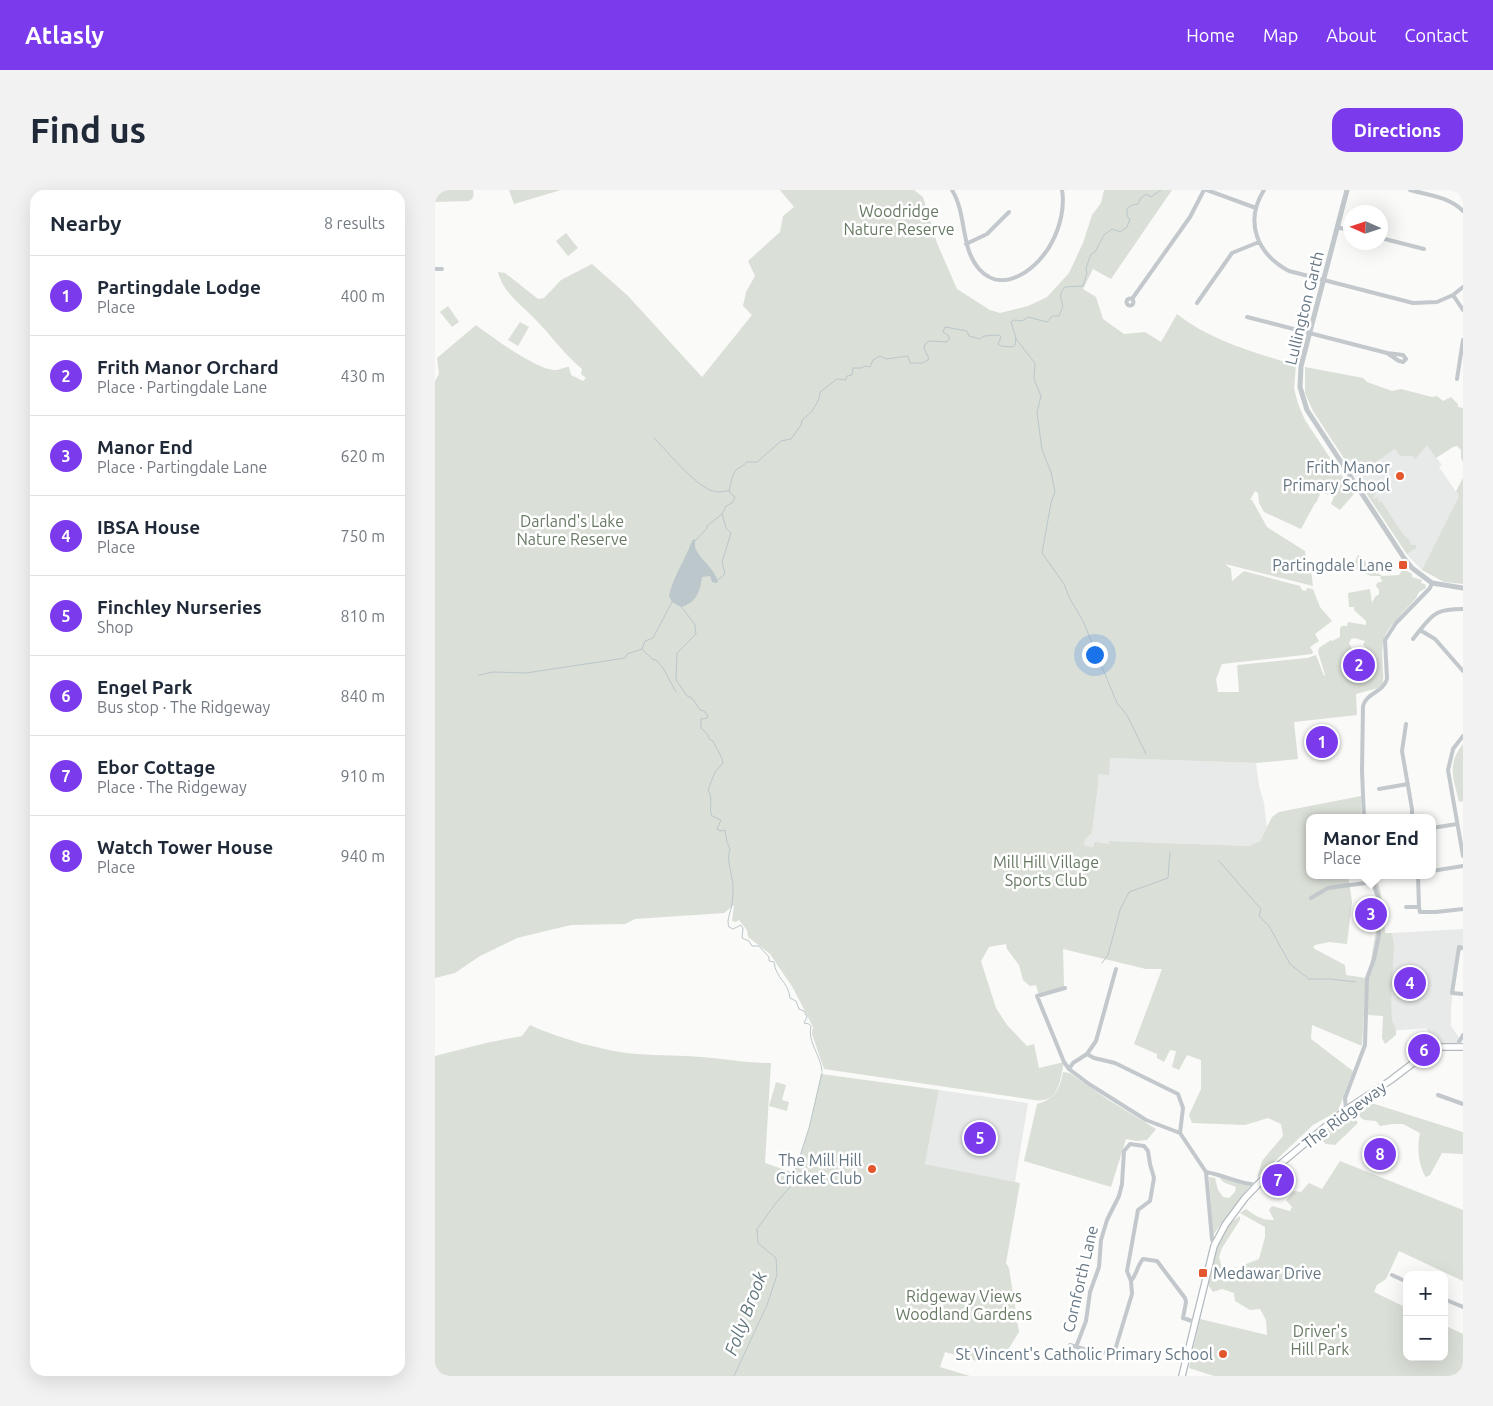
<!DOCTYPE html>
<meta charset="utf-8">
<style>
:root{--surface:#fff;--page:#f2f2f3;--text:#1f2937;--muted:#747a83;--line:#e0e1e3;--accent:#7c3aed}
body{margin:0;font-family:Ubuntu,sans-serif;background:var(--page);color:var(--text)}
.controls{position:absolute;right:15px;bottom:15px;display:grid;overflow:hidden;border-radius:10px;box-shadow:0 5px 20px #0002}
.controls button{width:45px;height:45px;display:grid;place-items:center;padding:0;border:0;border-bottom:1px solid var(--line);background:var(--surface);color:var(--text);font:25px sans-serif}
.compass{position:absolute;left:908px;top:15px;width:45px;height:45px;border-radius:50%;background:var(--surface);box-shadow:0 5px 20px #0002;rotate:273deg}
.you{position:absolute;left:659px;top:464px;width:18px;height:18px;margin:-12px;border:4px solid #fff;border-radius:50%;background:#1a73e8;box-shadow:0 0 0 8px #1a73e833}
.badge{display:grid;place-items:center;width:32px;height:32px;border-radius:50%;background:var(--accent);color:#fff;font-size:16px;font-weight:700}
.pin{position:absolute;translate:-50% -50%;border:2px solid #fff;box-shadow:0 1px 5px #0006}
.popup{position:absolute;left:871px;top:624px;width:130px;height:65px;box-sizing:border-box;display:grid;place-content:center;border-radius:10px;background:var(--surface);filter:drop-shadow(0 1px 4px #0005);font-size:16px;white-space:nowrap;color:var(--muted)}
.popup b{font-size:19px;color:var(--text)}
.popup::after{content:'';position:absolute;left:50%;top:100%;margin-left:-10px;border:10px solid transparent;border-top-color:var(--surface)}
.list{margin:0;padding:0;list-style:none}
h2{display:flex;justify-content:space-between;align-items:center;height:65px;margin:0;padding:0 20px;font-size:21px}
h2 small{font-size:16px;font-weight:400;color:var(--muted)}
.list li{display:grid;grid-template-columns:32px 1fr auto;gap:15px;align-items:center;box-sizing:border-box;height:80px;padding:0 20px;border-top:1px solid var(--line)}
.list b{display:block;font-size:19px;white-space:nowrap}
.list p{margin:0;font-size:16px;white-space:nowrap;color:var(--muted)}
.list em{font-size:16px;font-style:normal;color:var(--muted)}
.map{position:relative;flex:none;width:1028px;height:1186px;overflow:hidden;border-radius:15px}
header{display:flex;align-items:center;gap:30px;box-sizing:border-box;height:70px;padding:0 25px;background:var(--accent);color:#fff}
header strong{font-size:24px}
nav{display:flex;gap:28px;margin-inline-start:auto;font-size:18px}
.intro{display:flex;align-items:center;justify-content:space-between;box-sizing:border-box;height:120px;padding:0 30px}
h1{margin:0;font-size:35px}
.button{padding:12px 22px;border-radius:15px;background:var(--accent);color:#fff;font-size:18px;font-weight:700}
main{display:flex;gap:30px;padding:0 30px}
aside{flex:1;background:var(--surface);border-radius:15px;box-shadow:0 5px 20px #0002}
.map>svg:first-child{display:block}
</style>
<header>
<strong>Atlasly</strong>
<nav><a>Home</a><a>Map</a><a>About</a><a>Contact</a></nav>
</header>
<div class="intro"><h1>Find us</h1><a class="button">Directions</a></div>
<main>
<aside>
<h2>Nearby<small>8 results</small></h2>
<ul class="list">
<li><span class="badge">1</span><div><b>Partingdale Lodge</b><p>Place</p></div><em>400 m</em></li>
<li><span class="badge">2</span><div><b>Frith Manor Orchard</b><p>Place · Partingdale Lane</p></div><em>430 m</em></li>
<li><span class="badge">3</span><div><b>Manor End</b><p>Place · Partingdale Lane</p></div><em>620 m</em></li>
<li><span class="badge">4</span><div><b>IBSA House</b><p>Place</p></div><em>750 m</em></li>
<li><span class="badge">5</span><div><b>Finchley Nurseries</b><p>Shop</p></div><em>810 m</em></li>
<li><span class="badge">6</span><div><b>Engel Park</b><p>Bus stop · The Ridgeway</p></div><em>840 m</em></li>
<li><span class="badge">7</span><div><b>Ebor Cottage</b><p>Place · The Ridgeway</p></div><em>910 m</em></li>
<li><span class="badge">8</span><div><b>Watch Tower House</b><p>Place</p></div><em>940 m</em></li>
</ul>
</aside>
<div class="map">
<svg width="1028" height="1186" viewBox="0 0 1028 1186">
<rect width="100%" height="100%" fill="#fafaf8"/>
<path fill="#e8e9e9" d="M 966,210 L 992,255 L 1007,275 L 1004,277 L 1024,306 L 987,380 L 973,366 L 910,270 Z
M 675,568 L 821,573 L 824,596 L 829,613 L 832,637 L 825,651 L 814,656 L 675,651 L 674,654 L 659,657 L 649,655 L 650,650 L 657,643 L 663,596 L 663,584 Z
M 1028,739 L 1028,755 L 1019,783 L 1016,820 L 1016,836 L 1025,849 L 1024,857 L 1009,857 L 996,847 L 991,838 L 955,841 L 957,743 Z
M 504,900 L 593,913 L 580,992 L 490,974 Z"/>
<path fill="#dadfd7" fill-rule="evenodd" d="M 0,0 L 38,0 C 39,6 39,9 33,11 L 0,12 Z
M 74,0 L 126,0 L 79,14 Z
M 345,0 L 479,0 L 488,7 L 502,53 L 522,99 L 555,120 L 565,123 L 593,116 L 612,107 L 634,83 L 648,53 L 657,25 L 666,13 L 669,0 L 737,0 L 676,89 L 658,79 L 648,99 L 661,107 L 668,129 L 689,144 L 710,142 L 726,152 L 742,124 C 776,151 820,163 861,175 L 859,198 L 863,214 L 870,230 L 919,304 L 905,320 L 896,314 L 899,307 L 886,302 L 881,313 L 880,313 L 866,339 L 829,322 L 824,313 L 823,303 L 820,301 L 815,310 L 817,310 L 832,337 L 870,361 L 871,369 L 876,380 L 878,396 L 790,374 L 796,379 L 797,391 L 809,381 L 865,396 L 867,400 L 871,401 L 872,398 L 878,399 L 885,417 L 897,431 L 880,444 L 884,451 L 875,457 L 878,462 L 877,464 L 787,474 L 781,489 L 783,502 L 804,502 L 802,476 L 803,475 L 872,468 L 881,465 L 889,486 L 890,485 L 883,462 L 884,458 L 896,450 L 897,451 L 905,447 L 905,438 L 907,436 L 912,436 L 913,432 L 931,435 L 931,431 L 919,420 L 919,417 L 914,417 L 913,403 L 935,399 L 937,413 L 940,407 L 944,404 L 944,400 L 941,396 L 942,393 L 948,391 L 945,388 L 946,386 L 936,386 L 919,378 L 918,376 L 923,365 L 947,386 L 964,385 L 966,382 L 964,369 L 973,379 L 972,381 L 977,384 L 977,387 L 987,390 L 986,393 L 990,394 L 991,398 L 984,402 L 981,408 C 972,419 949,439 948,453 C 946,466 949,480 948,494 L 943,498 L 921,504 L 922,525 L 859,532 L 863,569 L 821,573 L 675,568 L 674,585 L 663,584 L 663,596 L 657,643 L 650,650 L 649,655 L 658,657 L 660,652 L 674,654 L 674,651 L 814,656 L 825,651 L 837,627 L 844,622 L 926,606 L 926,628 L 875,628 L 875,685 L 913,685 L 917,712 L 912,754 L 894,752 L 880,755 L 878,758 L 910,775 L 911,785 L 931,788 L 927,856 L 877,835 L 876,849 L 918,881 L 903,921 L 878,935 L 822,988 L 827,971 L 848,946 L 846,934 L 833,928 L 810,935 L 757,933 L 754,925 L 766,899 L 766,870 L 752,865 L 744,880 L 737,877 L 741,861 L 735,860 L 729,872 L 722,868 L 722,864 L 699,854 L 727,779 L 711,779 L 628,759 L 629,797 L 604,805 L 601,795 L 595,796 L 588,790 L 584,775 L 572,759 L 571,754 L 554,757 L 546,771 L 561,818 L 572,835 L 592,856 L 599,854 L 604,878 L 629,872 C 626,885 625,907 609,910 C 604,911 598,910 593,909 L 389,879 L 377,844 L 378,837 L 358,798 L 335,764 L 313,747 L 312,740 L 304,730 L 301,732 L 297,731 L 299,715 L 289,723 L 200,729 L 190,734 L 136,735 L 82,748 L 45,766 L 20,783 L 0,788 L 0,191 L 4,184 L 2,168 L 41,135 C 57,147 104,182 122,180 C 126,179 130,177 134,177 L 136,185 L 148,191 L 151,188 L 146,184 L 147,179 C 129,164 115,144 99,128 C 85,114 68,102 63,82 L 70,83 L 103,109 L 109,108 L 126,90 L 157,74 L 193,106 L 267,187 L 317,125 L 308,116 L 311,102 L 320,86 L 313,71 L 345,42 L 348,26 L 359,17 ZM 919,448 L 930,451 L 928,455 L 936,463 L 936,466 L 940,471 L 940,478 L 932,484 L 927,481 L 916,489 C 915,479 911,471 913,461 L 917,459 L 914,453 L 916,449 Z
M 131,43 L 143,58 L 133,66 L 121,51 Z
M 13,116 L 24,132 L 17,137 L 5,122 Z
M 85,132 L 94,137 L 83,156 L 73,150 Z
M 870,177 L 928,188 L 932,192 L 957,201 L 966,199 L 997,207 L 1002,206 L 1008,211 L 1016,207 L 1023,214 L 1023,217 L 1028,218 L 1028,272 L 1026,268 L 1026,260 L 1022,256 L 1018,257 L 1001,268 L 992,255 L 980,269 L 976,265 L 974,266 L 965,266 L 960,259 L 929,280 L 926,281 L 916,269 L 910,270 L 878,221 L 870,203 Z
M 1028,288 L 1028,394 L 1009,392 L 987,380 L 1024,306 L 1021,301 Z
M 939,300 L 941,303 L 938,307 L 938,309 L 943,307 L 944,309 L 943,312 L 946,311 L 968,344 L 976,352 L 975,352 L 976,355 L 981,355 L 981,358 L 972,364 L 931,303 Z
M 1028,554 L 1028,611 L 1024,612 C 1019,589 1011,575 1028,554 Z
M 940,685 C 948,707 950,719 950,743 L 957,743 L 959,755 L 956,813 L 957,831 L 961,839 L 961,845 L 950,854 L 947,848 L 948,826 L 933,825 L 933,789 L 945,716 L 936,686 Z
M 95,835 C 122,848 172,862 202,864 C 224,866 246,865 267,867 C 290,869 312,873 336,873 L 330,973 L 359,983 L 374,938 L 386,884 L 504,900 L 490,974 L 585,993 L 571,1073 L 574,1078 L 584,1142 L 571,1163 L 556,1169 L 542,1171 L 510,1162 L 505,1177 L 535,1186 L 0,1186 L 0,866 L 51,853 L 87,846 Z
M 628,882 L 635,883 L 672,909 L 721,939 L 712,950 L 701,951 L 691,949 L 676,997 L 589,971 L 602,914 C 620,909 625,899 628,882 Z
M 341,892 L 351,895 L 347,910 L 354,912 L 352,921 L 334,916 Z
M 930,911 L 1028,942 L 1028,964 L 1007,963 L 995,985 L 991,987 C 983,976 982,956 985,943 L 968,934 L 958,934 L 945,936 L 941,931 L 929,930 L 916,920 Z
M 910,923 L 917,925 L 923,933 L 900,955 L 891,954 L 882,946 Z
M 905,971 L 1028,1020 L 1028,1091 L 964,1061 L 951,1089 L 942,1095 L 939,1102 L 972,1118 L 972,1167 L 1009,1167 L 1009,1135 L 1028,1144 L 1028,1186 L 779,1186 L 754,1178 L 765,1129 L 832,1145 L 831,1130 L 825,1119 L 815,1120 L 800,1111 L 799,1103 L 787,1099 L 778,1102 L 772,1093 C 777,1072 785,1037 805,1026 L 805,1030 L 787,1058 L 784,1067 L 787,1078 L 810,1085 L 811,1074 L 824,1069 L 830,1047 L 830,1037 L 805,1023 L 811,1019 C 819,1025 828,1031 839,1030 L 834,1020 L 837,1016 L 855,1021 L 857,1017 L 851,1010 L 859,1001 L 866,1002 L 874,993 L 887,999 Z
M 774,987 L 780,988 L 783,1000 L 788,1007 L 794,1008 L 800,1002 L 801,997 L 788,992 L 784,987 L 815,996 L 778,1045 Z"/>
<path fill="#bbc7cb" d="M 260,349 C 260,352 260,355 260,357 C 263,368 280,378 283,392 L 281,393 L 277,392 L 275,386 L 267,387 C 265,402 261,413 246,417 L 237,412 L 234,406 C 238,387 250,370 257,351 Z"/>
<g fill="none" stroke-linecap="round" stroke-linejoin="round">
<path stroke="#bbc7cb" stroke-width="1" d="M 581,149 L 600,173 L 599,189 L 606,206 L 602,222 L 607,260 L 616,282 L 620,302 L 616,313 L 607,363 L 629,394 L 634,407 L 648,431 L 682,513 L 692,525 L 711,564
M 219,248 C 234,263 257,292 275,300 C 281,303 289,302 295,300
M 260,351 L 272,338 L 272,336 L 287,324 L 291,316 L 297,313 L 300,307 L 294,302 C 295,296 297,285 301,280 C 304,277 309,276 312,272 L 322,272 L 346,251 L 356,249 L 366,235 L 367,230 C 375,225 385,212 385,202 L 402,189 L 411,190 L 412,186 L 417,185 L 418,178 L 426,178 L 430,176 L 435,177 L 438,170 L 445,166 L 451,169 L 473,166 L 475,173 L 488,173 L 494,169 L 489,158 L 490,154 L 494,151 L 512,152 L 514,149 L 514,146 L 508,142 L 510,137 L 532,141 L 534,146 L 545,149 L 549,146 L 564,145 L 566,147 L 563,154 L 566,156 L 578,157 L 580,155 L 581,148 L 576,132 L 579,130 L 587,131 L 593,127 L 612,132 L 617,126 L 624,126 L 628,116 C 625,107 624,104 630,97 L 648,96 L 652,83 L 651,78 L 656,64 L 660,62 L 669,45 L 677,39 L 685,42 L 692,37 L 695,29 L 692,26 L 692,19 L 697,15 L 703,14 L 705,9 L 711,4 L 716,7 L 726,0
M 283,390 L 290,384 L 287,372 L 296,343 L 291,338 L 287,324
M 246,416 L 260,435 L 261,444 L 242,463 L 241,490 L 252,506 L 257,508 L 265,520 L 269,521 L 273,526 L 272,528 L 266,529 L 266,538 L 273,545 L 274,549 L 278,551 C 281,558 287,566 288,573 L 280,582 L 273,600 C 279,609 273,618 277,626 L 286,630 L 282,639 L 285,641 L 290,640 L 292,652 L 295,659 C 291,668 297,685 298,694 C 298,700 298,708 297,714 C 296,722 291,730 294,737 L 298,739 L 306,735 L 308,738 L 307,748 L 314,751 L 317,756 L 324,756 L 334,767 L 334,771 L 339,772 C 341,789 353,791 355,808 L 361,811 L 364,819 L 369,821 L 372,827 L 369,833 L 374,834 L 376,836 C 372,852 386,865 387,881
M 207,459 L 217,469 L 221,470 L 228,478 L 241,502
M 44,485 L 58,482 L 91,483 L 190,468 L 192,464 L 207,459 L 210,451 L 218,448 L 237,412
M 784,671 L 826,719 L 824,726 L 834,736 L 855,774 L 874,789 L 895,789 L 921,792
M 667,773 L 673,765 L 685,720 L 694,702 L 733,688 L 735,662
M 299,1186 L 332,1115 L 342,1085 L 341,1068 L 323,1053 L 322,1039 L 341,1013 L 355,997 L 374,938 L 387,883"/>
<g stroke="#b3babf" stroke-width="8">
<path id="secondary" d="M 747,1186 L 779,1056 L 790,1035 L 810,1008 L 831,986 L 909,921 L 956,890 L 990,864 L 1003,857 L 1028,857"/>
</g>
<path stroke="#c3c8cc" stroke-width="4" d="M 517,0 C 532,24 525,57 544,79 C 569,107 605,76 617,52 C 625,37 630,17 627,0
M 772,0 L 821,18
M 829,0 C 809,32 822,64 854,81 L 978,113 L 1002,112 L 1018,105 L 1028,97
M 975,0 C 994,5 1014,7 1028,21
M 902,37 L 916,41
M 946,48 L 989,59
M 531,54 L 552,44 L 574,22
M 0,79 L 7,79
M 1018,105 L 1028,120
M691.5 112a3.5 3.5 0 1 1 7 0a3.5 3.5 0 1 1-7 0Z
M 697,109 L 755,27 L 769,0
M 762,113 L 797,63 L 824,52
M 812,127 L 952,163 L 968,165 L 971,169 L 968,172 L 964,171 L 952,163
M 1022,189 L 1028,150
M 1028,419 C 1004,419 999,422 985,440 L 1000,449 L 1028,481
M 978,449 L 985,440
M 971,534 L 967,561 L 977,619 L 977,628
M 1028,546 L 1018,559 L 1013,580 L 1028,666
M 944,599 L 973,594
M 929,628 L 927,581 L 928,516 C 932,502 948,503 952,489 L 950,450 L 961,433 L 995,398 L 997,393
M 997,638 L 1022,634
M 997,681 L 1028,676
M 983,685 L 984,717 L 985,722 L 1001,722 L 1028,719
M 876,708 L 893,698 L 938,692
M 971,717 L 984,717
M 1028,758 L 1024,757 L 1017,803 L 1028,804
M 630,798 L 602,806 L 629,872 L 634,879 L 654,894 L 711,930 L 745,943 L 771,982 L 777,1049 L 779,1056
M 1024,857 L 1024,852 L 1028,845
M 652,864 L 659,868 L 680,873 L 743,904 L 748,918 L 745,943
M 634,879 L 638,873 L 652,864 L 661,851 L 681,779
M 1003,905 L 1028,914
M 911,920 L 910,908 L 930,855 L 932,788 L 939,769 L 944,745 L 943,707 L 935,685
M 771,982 C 789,985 804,994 822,995
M 957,1085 L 972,1092
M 696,1091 C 702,1084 702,1076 708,1069 L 722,1071 L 750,1108 L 751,1112 L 748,1128 L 760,1132
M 1009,1109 L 1028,1117
M 635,1155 L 662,1163 L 665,1162 L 679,1163 L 680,1160 L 697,1104 L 696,1091 L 692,1081 L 703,1020 L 715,1011 L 719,988 L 715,974 L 713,961 L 709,956 L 695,954 L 689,961 L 687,994 L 684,1006 L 672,1030 L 666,1050 L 664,1077 L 655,1102 L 651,1131 L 641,1157"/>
<path stroke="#c3c8cc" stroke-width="5" d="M 912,0 L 866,176 L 865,197 L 872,220 L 969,368 L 977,378 L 997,393 L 1028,398"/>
<use href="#secondary" stroke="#fff" stroke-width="5.5"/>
</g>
<g fill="#e4572e" stroke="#fff" stroke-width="2">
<circle cx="965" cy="286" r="5"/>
<rect x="963" y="370" width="10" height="10" rx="2.5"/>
<circle cx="437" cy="979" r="5"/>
<rect x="763" y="1078" width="10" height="10" rx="2.5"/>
<circle cx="788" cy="1164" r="5"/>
</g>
<g text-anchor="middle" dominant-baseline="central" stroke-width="5" stroke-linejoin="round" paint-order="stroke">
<g font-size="16" fill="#687a64" stroke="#fff">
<text x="464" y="21">Woodridge<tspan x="464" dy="18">Nature Reserve</tspan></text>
<text x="137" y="331">Darland's Lake<tspan x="137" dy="18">Nature Reserve</tspan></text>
<text x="611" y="672">Mill Hill Village<tspan x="611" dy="18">Sports Club</tspan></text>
<text x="529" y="1106">Ridgeway Views<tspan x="529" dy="18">Woodland Gardens</tspan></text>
<text x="885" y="1141">Driver's<tspan x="885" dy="18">Hill Park</tspan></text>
</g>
<g font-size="16" fill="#657683" stroke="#fff">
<text transform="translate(869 118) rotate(-76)">Lullington Garth</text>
<text transform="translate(909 925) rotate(-37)">The Ridgeway</text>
<text transform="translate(645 1089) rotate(-77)">Cornforth Lane</text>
</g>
<g font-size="16" fill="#657683" stroke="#fff" text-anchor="end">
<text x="955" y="277">Frith Manor<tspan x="955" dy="18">Primary School</tspan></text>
<text x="958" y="375">Partingdale Lane</text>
<text x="427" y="970">The Mill Hill<tspan x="427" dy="18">Cricket Club</tspan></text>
<text x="778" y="1083" text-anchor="start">Medawar Drive</text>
<text x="778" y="1164">St Vincent's Catholic Primary School</text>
</g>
<g font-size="18" font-style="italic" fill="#60757c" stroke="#fff">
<text transform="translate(310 1123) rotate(-69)">Folly Brook</text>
</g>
</g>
</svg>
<div class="controls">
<button>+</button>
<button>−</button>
</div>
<svg class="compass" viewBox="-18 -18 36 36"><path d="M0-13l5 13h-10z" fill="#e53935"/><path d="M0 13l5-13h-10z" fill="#747a83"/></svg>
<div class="you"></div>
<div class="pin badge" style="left:887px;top:552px">1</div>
<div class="pin badge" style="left:924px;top:475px">2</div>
<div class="pin badge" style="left:936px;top:724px">3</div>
<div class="popup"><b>Manor End</b>Place</div>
<div class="pin badge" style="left:975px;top:793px">4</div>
<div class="pin badge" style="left:545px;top:948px">5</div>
<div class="pin badge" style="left:989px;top:860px">6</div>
<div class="pin badge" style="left:843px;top:990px">7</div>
<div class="pin badge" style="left:945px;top:964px">8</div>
</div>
</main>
